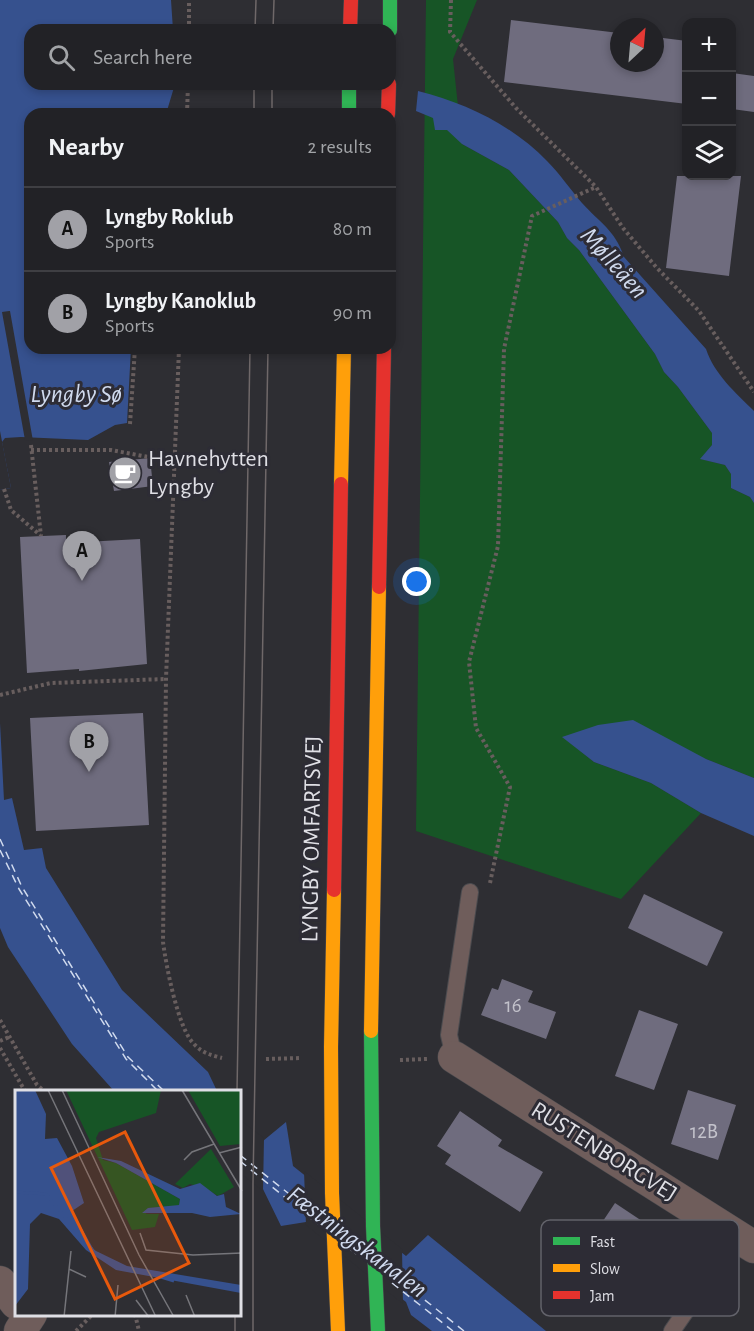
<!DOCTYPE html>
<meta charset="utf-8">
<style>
:root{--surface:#222226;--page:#2e2f32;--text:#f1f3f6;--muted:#a2a4a7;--line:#3f3f43;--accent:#a1a1a7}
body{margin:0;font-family:"Alegreya Sans",sans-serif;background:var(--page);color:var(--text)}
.controls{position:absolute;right:18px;top:18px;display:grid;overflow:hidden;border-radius:12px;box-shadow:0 3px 9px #0003}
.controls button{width:54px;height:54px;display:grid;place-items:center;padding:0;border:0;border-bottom:2px solid var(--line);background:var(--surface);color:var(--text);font:30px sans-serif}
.compass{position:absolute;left:610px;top:18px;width:54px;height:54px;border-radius:50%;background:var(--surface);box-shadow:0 3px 9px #0003;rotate:26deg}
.you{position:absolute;left:417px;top:582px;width:21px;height:21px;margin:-15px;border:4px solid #fff;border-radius:50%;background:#1a73e8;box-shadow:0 0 0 9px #1a73e833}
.badge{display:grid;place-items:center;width:39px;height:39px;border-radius:50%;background:var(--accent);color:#111;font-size:20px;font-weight:700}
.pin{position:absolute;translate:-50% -50px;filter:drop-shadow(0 2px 3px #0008)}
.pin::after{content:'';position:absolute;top:32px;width:21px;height:18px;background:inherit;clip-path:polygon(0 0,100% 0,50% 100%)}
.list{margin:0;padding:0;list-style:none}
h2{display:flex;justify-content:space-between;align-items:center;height:78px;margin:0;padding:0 24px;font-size:26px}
h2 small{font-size:20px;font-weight:400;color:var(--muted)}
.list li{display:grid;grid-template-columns:39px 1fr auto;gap:18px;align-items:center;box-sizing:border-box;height:84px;padding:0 24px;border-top:2px solid var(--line)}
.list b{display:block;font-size:22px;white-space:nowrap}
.list p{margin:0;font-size:20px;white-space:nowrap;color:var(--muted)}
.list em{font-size:20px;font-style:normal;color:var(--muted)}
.icon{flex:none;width:33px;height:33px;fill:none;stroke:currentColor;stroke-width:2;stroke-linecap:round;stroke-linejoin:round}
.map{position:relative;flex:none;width:754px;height:1331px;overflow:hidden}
.search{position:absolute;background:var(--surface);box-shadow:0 3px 9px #0003;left:24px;top:24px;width:372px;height:66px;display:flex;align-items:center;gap:15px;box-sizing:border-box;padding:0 21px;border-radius:18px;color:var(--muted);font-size:22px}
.panel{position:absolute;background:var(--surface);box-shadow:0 3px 9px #0003;left:24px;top:108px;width:372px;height:246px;border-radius:18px}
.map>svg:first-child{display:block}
</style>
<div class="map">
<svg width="754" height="1331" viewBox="0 0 754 1331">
<rect width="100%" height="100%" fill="#2e2e33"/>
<path fill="#175526" d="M 426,0 L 477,0 L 453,59 L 462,144 L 509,170 L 558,222 L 567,238 L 579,250 L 655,354 L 664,372 L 678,387 L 712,433 L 712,445 L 701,459 L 725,465 L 731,474 L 731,488 L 750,497 L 754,503 L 754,778 L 706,759 L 563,737 L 594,762 L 651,783 L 701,813 L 621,899 L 416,831 Z"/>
<path fill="#36518e" d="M 0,0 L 171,0 L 173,30 L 30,30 L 30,84 L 175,84 L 166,114 L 30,114 L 30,348 L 131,348 L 127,423 L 115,425 L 88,440 L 21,437 L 5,438 L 2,442 L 11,488 L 0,490 Z
M 418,91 C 466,103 512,125 547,161 C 560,174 570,189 582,203 C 600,223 615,230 624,257 L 706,349 C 714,374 736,393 754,411 L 754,503 L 750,497 L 731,488 L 731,474 L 725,465 L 700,459 L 712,445 L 712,433 L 678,387 L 664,372 L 655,354 L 579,250 L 567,238 L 558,222 L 509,170 L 462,144 L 447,130 L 435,130 L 433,118 L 416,111 Z
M 633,720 L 706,759 L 754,778 L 754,836 L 701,813 L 651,783 L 594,762 L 562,737 L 598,725 Z
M 0,723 L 4,800 L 12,798 L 24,850 L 42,848 L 46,868 L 122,990 L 208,1072 L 217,1091 L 114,1091 L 72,1044 L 8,947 L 0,928 Z
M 286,1122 L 293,1166 L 406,1256 L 428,1235 L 546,1331 L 432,1331 L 411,1315 L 406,1302 L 306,1222 L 281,1226 L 262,1187 L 240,1123 L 263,1141 Z"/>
<path fill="#2e2e33" d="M 9,311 L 10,311 L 33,441 L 25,440 L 2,312 Z
M 0,431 L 11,488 L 0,490 Z
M 240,1120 L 264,1138 L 263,1191 L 240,1173 Z
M 304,1171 L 402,1249 L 403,1304 L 306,1225 Z"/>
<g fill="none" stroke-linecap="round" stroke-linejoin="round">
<path stroke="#d0daee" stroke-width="1.5" stroke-dasharray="8 6" stroke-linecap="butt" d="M 0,839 L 22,887 L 128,1057 L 164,1091
M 0,850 L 19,889 L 126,1059 L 158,1091
M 240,1155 L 317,1216
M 240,1161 L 318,1224
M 349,1241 L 357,1247
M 350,1249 L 358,1255
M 392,1274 L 464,1331
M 392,1283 L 453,1331"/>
</g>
<path fill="#6f6c7e" d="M 511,20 L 619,33 L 619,63 L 655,63 L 655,37 L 687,41 L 687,104 L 504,82 Z
M 732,73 L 754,76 L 754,112 L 732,109 Z
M 677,176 L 741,176 L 729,276 L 666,268 Z
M 150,458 L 153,486 L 114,491 L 109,462 Z
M 66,535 L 66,543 L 140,539 L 147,664 L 79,671 L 79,669 L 27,673 L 20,537 Z
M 143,713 L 149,825 L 36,831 L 30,718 Z
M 644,894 L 723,932 L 707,966 L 628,928 Z
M 502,979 L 533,991 L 528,1002 L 556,1012 L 546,1039 L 481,1015 L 492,988 L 498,990 Z
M 639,1010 L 678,1024 L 654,1090 L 615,1076 Z
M 688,1090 L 736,1105 L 718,1160 L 671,1144 Z
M 460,1111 L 502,1140 L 498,1146 L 543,1172 L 520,1212 L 445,1164 L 451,1155 L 437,1146 Z
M 615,1203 L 654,1229 L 628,1268 L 589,1242 Z"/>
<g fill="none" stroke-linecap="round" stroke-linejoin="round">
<g stroke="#4b4b4f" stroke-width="18">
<path id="lane" d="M 454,1057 L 449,1035 L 470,892
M 672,1331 L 737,1237"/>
</g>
<g stroke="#4b4b4f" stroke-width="33">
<path id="street" d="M 454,1057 L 754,1247
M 0,1282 L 16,1303
M 20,1331 L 31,1314"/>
</g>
<g stroke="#4b4b4f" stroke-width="15">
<path id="fast" d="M 390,0 L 390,30
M 349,84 L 349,114
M 371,1031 L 373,1226 L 378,1331"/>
</g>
<g stroke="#4b4b4f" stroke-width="15">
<path id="slow" d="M 341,484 L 344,348
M 334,890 L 331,1047 L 332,1193 L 338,1331
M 371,1031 L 379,587"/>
</g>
<g stroke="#4b4b4f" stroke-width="15">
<path id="jam" d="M 350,30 L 351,0
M 388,114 L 389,84
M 379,587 L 384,348
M 334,890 L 341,484"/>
</g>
<path stroke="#685e5e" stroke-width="4" stroke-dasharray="3 3" stroke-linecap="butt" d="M 451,0 L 450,32 L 516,108 L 596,187 L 623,228 L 656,267 L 699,311 L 754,392
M 189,30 L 189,0
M 187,114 L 188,84
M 27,161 L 30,161
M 179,348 L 166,679 L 163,942 C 166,965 178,1029 194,1044 C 202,1053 211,1055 222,1058
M 130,424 L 135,348
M 31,445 L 41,536
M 31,450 L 111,450 L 175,462
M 4,489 L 11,510 L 40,535
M 0,695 L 51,683 L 166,679
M 490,883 L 510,787 L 476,728 L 469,662 L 498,546 L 504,349 L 532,216 L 596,187
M 0,1020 L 37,1085 L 44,1091
M 0,1041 L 9,1037
M 0,1048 L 25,1091
M 266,1059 L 301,1058
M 400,1060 L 427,1059
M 135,1314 L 139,1331
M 76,1331 L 93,1314"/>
<use href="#lane" stroke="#6f5d5b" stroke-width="16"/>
<use href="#street" stroke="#6f5d5b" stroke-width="32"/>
<use href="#fast" stroke="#30b455" stroke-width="14"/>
<use href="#slow" stroke="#ff9f0a" stroke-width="14"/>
<use href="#jam" stroke="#e5322d" stroke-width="14"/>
<path stroke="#6f6869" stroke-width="1.5" d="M 255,30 L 256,0
M 273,30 L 274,0
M 254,114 L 254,84
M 272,114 L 272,84
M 237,1091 L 250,348
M 235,1314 L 235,1331
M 253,1331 L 253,1183 L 268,348"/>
</g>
<defs>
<g id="cafe-disc" transform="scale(1.725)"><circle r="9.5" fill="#a1a1a7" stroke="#2d2c35"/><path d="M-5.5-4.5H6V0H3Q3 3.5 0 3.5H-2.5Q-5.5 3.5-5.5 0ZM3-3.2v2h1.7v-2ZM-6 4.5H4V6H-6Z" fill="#fff"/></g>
</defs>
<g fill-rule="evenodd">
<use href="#cafe-disc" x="125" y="473"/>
</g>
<g text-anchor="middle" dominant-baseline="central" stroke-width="6" stroke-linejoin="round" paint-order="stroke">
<g font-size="21" fill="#c3c2cb">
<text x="513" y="1005">16</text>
<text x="704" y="1131">12B</text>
</g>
<g font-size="24" fill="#dfdfe5" stroke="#2d2c35" text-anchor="start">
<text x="148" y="459">Havnehytten<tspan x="148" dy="28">Lyngby</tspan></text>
</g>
<g font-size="24" fill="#dfdfe5" stroke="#2d2c35">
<text transform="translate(312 839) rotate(-89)">LYNGBY OMFARTSVEJ</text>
<text transform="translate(604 1152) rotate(32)">RUSTENBORGVEJ</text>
</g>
<g font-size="26" font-style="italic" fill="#d0daee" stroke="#2d2c35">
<text transform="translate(614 263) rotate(48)">Mølleåen</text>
<text x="76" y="394">Lyngby Sø</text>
<text transform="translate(357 1242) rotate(37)">Fæstningskanalen</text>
</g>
</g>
<g transform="translate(15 1090)">
<rect width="226" height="226" fill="#2e2e33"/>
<path d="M 51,0 L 146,0 L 141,23 L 84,42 L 81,48 L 88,70 L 101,73 L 165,109 L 164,115 L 156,117 L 133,118 L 131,124 L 144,124 L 140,137 L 117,140 ZM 173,0 L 226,0 L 226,54 L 205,56 ZM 196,59 L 219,97 L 203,106 L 192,99 L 175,94 L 168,98 L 160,94 Z" fill="#175526"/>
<path d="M 0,0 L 20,0 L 31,24 L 30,49 L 42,48 L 57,76 L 69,113 L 57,121 L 79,160 L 112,176 L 226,195 L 226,203 L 101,180 L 71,160 L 44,129 L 26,123 L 15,134 L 13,199 L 0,216 ZM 82,67 L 106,71 L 165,99 L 185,93 L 202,106 L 209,104 L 211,117 L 226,124 L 195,127 L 177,123 L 127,123 L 133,118 L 164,115 L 165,109 L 101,73 Z" fill="#36518e"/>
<path fill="none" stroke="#36518e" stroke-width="3" d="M 0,102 L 31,104 L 81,164 L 99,176 L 131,183M 139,185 L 159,191"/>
<path fill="none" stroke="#75757a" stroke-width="1.5" d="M 33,0 L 141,227M 47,0 L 124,165 L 159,227M 167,0 L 227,101M 204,63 L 227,57M 169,70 L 177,62 L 199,54M 125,143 L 131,160 L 178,165 L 227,163M 54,179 L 71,187M 171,205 L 180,227M 121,210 L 134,227M 49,227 L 56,161M 100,227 L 103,195"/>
<path fill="#e8590c" fill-opacity="0.15" stroke="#e8590c" stroke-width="3" d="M 110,42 L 174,173 L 100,209 L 36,78 Z"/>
<rect width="226" height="226" fill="none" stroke="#dfdfe5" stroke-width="3"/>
</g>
<rect x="541" y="1220" width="198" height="96" rx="9" fill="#2d2c35" stroke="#62626a" stroke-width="1.5"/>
<rect x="553" y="1237" width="27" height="8" fill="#30b455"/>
<rect x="553" y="1264" width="27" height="8" fill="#ff9f0a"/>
<rect x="553" y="1291" width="27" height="8" fill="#e5322d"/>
<g font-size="16" fill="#dfdfe5">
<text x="590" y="1247">Fast</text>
<text x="590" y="1274">Slow</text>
<text x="590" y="1301">Jam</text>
</g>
</svg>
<div class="controls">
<button>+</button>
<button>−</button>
<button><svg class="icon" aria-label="layers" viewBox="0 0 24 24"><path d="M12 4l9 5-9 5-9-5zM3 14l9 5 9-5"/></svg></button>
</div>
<svg class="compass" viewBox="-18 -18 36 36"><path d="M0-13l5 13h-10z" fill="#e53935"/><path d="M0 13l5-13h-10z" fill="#a2a4a7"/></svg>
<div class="you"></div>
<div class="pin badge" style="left:82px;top:581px">A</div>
<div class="pin badge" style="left:89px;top:772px">B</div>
<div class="search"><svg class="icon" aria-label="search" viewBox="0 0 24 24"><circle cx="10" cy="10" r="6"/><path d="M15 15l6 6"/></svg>Search here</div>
<section class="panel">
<h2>Nearby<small>2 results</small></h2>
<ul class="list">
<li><span class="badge">A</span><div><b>Lyngby Roklub</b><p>Sports</p></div><em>80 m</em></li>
<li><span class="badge">B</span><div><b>Lyngby Kanoklub</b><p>Sports</p></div><em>90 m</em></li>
</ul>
</section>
</div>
